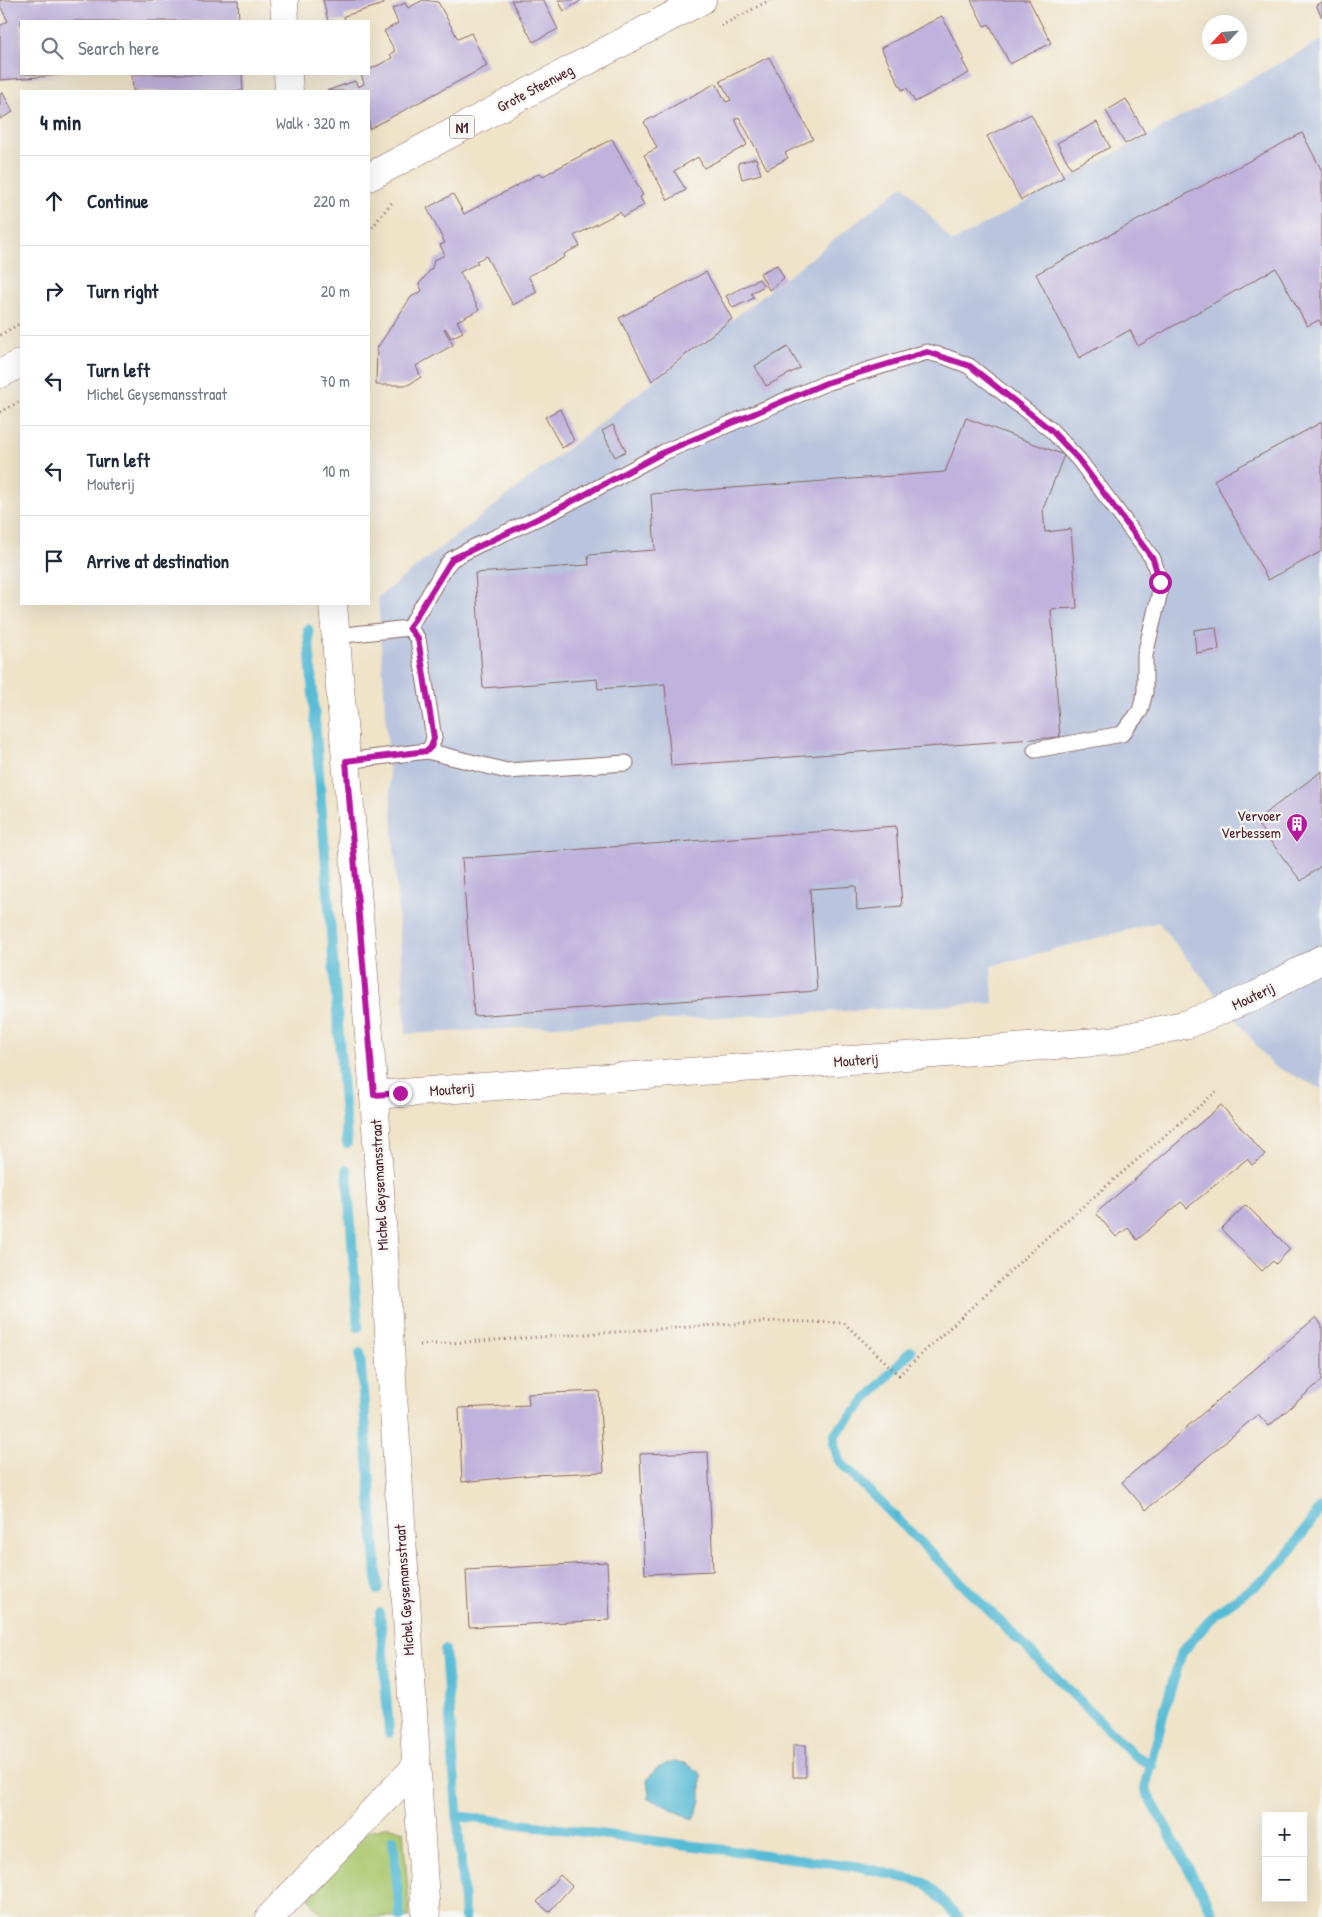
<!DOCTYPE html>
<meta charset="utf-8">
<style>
:root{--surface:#fff;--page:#f6f6f7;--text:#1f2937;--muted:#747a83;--line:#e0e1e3}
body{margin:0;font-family:"Patrick Hand",sans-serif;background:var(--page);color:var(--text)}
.controls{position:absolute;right:15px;bottom:15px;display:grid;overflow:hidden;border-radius:0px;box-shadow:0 5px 20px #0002}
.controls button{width:45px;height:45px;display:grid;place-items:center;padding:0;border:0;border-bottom:1px solid var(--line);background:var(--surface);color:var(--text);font:25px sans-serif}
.compass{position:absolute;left:1202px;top:15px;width:45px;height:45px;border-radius:50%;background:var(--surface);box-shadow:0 5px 20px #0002;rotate:244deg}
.stop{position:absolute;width:15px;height:15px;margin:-11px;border:4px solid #b5179e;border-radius:50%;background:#fff}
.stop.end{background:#b5179e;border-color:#fff;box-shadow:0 1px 5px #0008}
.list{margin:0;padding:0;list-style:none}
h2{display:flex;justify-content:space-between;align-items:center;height:65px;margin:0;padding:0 20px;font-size:21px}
h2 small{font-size:16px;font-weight:400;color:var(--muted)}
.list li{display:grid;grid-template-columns:32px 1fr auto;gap:15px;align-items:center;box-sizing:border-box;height:90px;padding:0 20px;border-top:1px solid var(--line)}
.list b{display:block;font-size:19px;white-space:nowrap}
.list p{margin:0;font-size:16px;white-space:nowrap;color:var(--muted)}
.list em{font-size:16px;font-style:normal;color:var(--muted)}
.icon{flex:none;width:28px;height:28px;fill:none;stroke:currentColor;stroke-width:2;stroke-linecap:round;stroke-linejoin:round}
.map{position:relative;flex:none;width:1322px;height:1917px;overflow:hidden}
.search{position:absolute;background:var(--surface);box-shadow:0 5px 20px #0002;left:20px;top:20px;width:350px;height:55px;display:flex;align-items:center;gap:12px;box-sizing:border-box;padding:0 18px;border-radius:0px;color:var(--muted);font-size:19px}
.panel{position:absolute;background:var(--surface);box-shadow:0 5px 20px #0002;left:20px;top:90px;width:350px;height:515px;border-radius:0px}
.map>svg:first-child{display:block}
</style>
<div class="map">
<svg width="1322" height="1917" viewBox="0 0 1322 1917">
<rect width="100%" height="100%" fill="#f6f6f2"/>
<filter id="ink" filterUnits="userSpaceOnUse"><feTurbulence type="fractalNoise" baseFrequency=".02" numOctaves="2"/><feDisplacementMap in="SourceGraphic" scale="10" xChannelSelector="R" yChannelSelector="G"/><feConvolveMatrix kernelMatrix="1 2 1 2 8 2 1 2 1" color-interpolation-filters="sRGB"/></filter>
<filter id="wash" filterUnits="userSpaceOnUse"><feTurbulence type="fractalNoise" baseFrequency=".0096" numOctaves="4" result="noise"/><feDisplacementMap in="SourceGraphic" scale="20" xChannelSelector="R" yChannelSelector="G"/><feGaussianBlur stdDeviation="1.12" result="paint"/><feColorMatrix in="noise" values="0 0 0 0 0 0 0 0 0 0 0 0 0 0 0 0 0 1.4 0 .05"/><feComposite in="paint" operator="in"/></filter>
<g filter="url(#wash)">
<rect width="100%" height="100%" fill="#efe3c8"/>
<path fill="#b9c5de" d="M 1322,40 L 1322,1089 L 1272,1065 L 1158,922 L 991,966 L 993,1003 L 406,1034 L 378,597 L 904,185 L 952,242 Z"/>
<path fill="#abc86f" stroke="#7a744d" d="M 389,1826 L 403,1831 L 410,1917 L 327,1917 L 316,1908 L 309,1897 L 368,1831 Z"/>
<path fill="#57bbd5" stroke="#506d80" d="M 670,1762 L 686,1763 L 701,1774 L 701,1801 L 694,1820 L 649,1798 L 647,1780 L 656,1769 Z"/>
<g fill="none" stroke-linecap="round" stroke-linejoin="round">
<path stroke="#57bbd5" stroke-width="10" d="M 308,629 L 347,1143
M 347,1170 L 358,1327
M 360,1353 L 378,1590
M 896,1367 L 911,1351
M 892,1371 L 835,1434 L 834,1445 L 839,1461 L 1133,1754 L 1152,1766
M 380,1613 L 389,1733
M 445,1650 L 465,1917
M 457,1816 L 861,1867 L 926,1883 L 958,1917
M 393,1839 L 400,1917
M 1215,1917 L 1145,1789 L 1165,1708 L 1182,1652 L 1216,1613 L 1266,1578 L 1284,1560 L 1322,1506"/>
</g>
<g id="blocks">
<path fill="#bfb2dc" d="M 0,0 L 238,0 L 239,21 L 21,21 L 21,74 L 62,75 L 0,80 L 0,26 L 8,21 L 0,6 Z
M 323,0 L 383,0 L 384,4 L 344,16 L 345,21 L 328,21 Z
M 423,0 L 438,2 L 458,39 L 471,33 L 487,66 L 369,129 L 369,91 L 326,91 L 355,81 L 358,87 L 364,84 L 361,74 L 369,74 L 369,70 L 392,58 L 390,54 L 395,51 L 384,31 L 398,23 L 392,9 L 405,3 L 408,8 Z
M 511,0 L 543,0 L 558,29 L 533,42 Z
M 558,0 L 582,0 L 564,11 Z
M 971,0 L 1029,0 L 1051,43 L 1010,64 L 989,24 L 984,26 Z
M 1322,2 L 1322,17 L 1316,5 Z
M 942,16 L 964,59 L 962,60 L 969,73 L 915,102 L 907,88 L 902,90 L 881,48 Z
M 769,57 L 813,139 L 785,153 L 788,158 L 767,169 L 739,117 L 735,119 L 747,145 L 704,168 L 698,157 L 674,171 L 686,190 L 668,200 L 644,155 L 657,148 L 644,122 L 716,83 L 726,102 L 731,100 L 720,81 Z
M 132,74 L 242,74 L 243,91 L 133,91 Z
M 3,93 L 13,112 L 0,119 L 0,94 Z
M 1126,99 L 1145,133 L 1125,144 L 1106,111 Z
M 1031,114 L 1064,177 L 1021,200 L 987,136 Z
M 1097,122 L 1110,147 L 1071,168 L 1057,143 Z
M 1302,133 L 1322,171 L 1322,326 L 1319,320 L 1307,326 L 1276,268 L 1138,346 L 1130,330 L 1079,358 L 1036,274 Z
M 612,139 L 643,195 L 640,197 L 644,205 L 623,217 L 620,212 L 574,236 L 580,246 L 564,254 L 565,257 L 528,276 L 537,292 L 513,305 L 486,256 L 476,261 L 478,263 L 460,272 L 479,310 L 457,321 L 463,332 L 451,338 L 445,328 L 444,329 L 453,345 L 416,366 L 421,377 L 408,385 L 376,385 L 377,348 L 411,297 L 422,291 L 419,284 L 432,268 L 434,260 L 445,255 L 440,245 L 445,243 L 427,208 L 453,194 L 464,214 L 540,173 L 543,176 Z
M 756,158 L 761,174 L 742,179 L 738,163 Z
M 777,265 L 784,278 L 769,290 L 760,273 Z
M 706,272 L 732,319 L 652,381 L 619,318 Z
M 759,279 L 764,286 L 751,293 L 754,298 L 733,308 L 726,296 Z
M 788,347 L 800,368 L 766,386 L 755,366 Z
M 560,409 L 574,441 L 562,448 L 545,417 Z
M 966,418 L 1064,455 L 1043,509 L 1045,532 L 1071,529 L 1077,608 L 1051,609 L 1060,737 L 671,766 L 665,684 L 598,689 L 597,679 L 483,688 L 475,573 L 589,565 L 588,555 L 655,550 L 651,494 L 945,472 Z
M 1322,422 L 1322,551 L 1268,580 L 1214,480 Z
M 613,425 L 626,451 L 615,457 L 602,431 Z
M 1216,627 L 1219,650 L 1196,653 L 1194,630 Z
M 1322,771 L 1322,865 L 1301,881 L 1255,821 Z
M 896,826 L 902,906 L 857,910 L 856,886 L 810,889 L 817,991 L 474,1016 L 462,858 Z
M 1221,1105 L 1265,1155 L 1252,1165 L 1247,1159 L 1187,1208 L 1181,1202 L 1137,1240 L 1128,1228 L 1116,1237 L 1096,1213 Z
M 1246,1205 L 1290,1249 L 1276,1264 L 1273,1261 L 1262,1271 L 1221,1229 Z
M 1316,1317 L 1322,1325 L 1322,1380 L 1269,1426 L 1258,1414 L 1146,1510 L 1122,1482 Z
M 599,1391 L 604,1472 L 532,1475 L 462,1482 L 459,1408 L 529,1405 L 528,1394 Z
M 708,1452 L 713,1571 L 645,1574 L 640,1454 Z
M 607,1562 L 610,1620 L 469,1627 L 466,1570 Z
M 793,1745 L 806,1745 L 806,1777 L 793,1777 Z
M 560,1875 L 572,1886 L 549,1912 L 537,1902 Z"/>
</g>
</g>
<g filter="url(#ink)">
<use href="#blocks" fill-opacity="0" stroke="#846462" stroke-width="1"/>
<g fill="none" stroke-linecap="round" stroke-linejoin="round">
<g stroke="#846462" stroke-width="17">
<path id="lane" d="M 409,628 L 446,566 L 452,559 L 476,546 L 556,510 L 664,452 L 826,383 L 927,352 L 946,357 L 969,366 L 1051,430 L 1079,460 L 1153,559 L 1160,582 L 1159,596 L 1145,655 L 1145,692 L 1140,711 L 1122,734 L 1035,750
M 335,636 L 409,628 L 418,639 L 434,738 L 431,747 L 427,751 L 346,761
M 427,751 L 507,771 L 626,763"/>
</g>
<g stroke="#846462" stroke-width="29">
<path id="street" d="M 374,1095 L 1111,1041 L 1188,1024 L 1257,995 L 1322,959
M 270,1917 L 415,1768"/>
</g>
<g stroke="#846462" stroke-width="29">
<path id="secondary" d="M 284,0 L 285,21
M 288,74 L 289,91
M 333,604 L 374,1095 L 426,1917"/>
</g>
<g stroke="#846462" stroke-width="29">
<path id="primary" d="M 369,177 L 702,0
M 0,374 L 21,363"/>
</g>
<path stroke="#846462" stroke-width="3" stroke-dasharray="1 4" stroke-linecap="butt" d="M 721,26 L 770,0
M 369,231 L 393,201
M 0,335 L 21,323
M 0,412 L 21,401
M 420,1345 L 778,1321 L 844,1323 L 899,1375 L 1037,1246 L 1218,1090"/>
<use href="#lane" stroke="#fff" stroke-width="15"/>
<use href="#street" stroke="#fff" stroke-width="28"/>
<use href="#secondary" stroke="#fff" stroke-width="28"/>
<use href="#primary" stroke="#fff" stroke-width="28"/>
</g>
</g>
<g fill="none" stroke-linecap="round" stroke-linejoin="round" filter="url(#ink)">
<path stroke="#b5179e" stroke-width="6" d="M 400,1093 L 374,1095 L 346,761 L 427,751 L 431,747 L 434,738 L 418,639 L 409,628 L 452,559 L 556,510 L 664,452 L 826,383 L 927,352 L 970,366 L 1051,430 L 1079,460 L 1153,559 L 1160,582"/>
</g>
<defs>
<g id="building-pin" transform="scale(1.125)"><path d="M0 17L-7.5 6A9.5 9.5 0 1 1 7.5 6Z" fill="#b5179e" stroke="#f6f6f2"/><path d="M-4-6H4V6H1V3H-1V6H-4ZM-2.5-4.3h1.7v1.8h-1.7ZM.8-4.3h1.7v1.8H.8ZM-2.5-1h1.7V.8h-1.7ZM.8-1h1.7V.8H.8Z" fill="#fff"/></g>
</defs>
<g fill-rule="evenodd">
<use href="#building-pin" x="1297" y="824"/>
</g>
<g text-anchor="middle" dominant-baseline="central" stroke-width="4.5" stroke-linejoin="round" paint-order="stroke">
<rect fill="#f6f6f2" stroke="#7e6067" stroke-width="1" x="449.5" y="115.5" width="25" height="23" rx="4"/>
<g font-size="14" font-weight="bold" fill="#4a1f2b">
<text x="462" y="127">N1</text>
</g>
<g font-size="15" fill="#4a1f2b" stroke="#f6f6f2">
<text transform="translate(535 88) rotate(-28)">Grote Steenweg</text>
<text transform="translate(1253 996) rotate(-25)">Mouterij</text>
<text transform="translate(856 1060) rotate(-4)">Mouterij</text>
<text transform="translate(452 1089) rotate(-4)">Mouterij</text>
<text transform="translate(379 1185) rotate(-93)">Michel Geysemansstraat</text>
<text transform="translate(404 1590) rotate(-94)">Michel Geysemansstraat</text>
</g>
<g font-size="15" fill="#4a1f2b" stroke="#f6f6f2" text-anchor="end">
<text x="1281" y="815">Vervoer<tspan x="1281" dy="17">Verbessem</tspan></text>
</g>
</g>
</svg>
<div class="controls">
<button>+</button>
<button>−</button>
</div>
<svg class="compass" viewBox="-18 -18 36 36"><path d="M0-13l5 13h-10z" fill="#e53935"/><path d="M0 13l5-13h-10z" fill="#747a83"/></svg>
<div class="stop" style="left:1160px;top:582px"></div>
<div class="stop end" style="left:400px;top:1093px"></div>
<div class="search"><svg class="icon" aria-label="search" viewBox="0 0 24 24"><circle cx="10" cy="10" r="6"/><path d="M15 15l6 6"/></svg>Search here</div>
<section class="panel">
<h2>4 min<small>Walk · 320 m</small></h2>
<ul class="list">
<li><svg class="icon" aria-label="ahead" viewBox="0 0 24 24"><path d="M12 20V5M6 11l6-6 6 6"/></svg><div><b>Continue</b></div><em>220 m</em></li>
<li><svg class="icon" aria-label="right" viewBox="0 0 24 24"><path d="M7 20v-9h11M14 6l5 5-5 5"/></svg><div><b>Turn right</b></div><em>20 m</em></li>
<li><svg class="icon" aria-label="left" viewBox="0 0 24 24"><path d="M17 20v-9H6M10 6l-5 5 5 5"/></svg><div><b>Turn left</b><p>Michel Geysemansstraat</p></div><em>70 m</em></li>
<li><svg class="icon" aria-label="left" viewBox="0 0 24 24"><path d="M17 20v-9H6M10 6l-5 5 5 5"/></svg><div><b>Turn left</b><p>Mouterij</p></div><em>10 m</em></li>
<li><svg class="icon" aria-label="arrive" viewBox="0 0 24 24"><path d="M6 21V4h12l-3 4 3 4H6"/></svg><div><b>Arrive at destination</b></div></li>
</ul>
</section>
</div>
